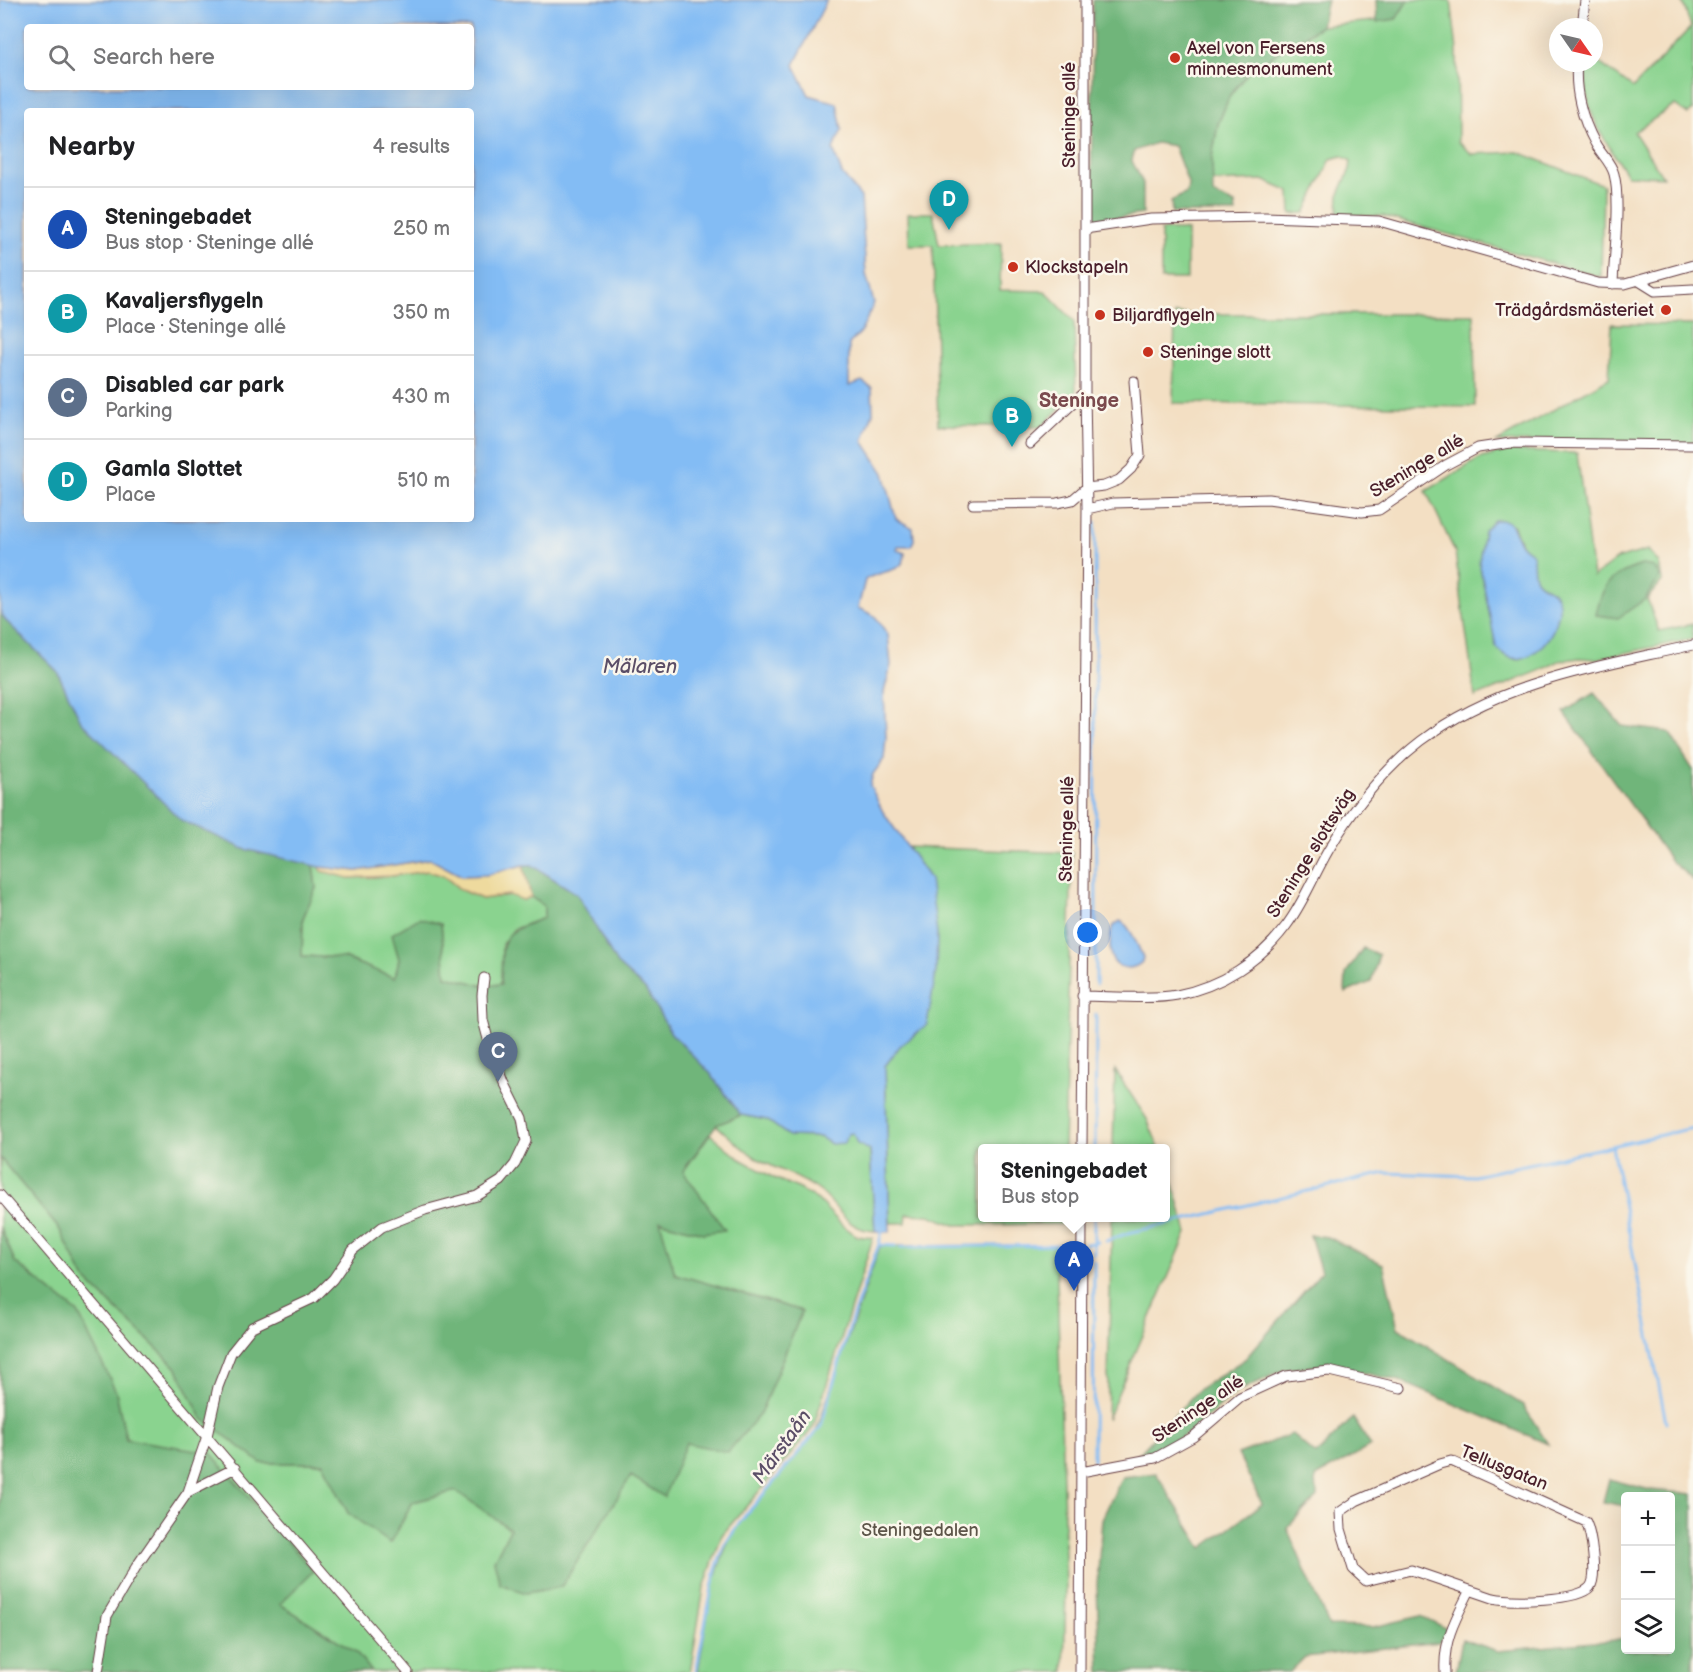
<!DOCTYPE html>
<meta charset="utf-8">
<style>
:root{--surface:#fff;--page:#f6f6f6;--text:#202124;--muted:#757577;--line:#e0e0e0;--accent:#c8321e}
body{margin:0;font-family:"Balsamiq Sans",sans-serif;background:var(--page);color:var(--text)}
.controls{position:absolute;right:18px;bottom:18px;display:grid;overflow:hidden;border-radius:6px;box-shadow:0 6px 24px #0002}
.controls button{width:54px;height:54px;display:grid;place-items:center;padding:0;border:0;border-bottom:2px solid var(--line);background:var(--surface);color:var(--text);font:30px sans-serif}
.compass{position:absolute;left:1549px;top:18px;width:54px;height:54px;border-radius:50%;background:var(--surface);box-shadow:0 6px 24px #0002;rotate:124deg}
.you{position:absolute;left:1088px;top:933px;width:21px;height:21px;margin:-15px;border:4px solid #fff;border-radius:50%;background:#1a73e8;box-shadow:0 0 0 9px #1a73e833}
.badge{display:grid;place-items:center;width:39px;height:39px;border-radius:50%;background:var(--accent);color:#fff;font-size:20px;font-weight:700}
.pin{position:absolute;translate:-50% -50px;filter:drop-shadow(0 2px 3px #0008)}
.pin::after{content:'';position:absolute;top:32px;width:21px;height:18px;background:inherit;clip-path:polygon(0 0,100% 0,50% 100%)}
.popup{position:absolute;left:978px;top:1144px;width:192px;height:78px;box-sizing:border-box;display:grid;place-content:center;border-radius:6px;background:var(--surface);filter:drop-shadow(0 2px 4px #0005);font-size:20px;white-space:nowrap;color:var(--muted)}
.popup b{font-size:22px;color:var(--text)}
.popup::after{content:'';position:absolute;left:50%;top:100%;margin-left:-12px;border:12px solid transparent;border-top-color:var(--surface)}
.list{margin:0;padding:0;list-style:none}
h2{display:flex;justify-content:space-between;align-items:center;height:78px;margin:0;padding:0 24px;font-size:26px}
h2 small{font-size:20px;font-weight:400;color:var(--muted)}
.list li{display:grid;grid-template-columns:39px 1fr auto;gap:18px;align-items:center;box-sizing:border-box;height:84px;padding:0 24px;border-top:2px solid var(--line)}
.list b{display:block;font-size:22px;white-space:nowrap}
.list p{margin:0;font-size:20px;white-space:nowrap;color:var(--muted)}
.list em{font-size:20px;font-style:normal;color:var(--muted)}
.icon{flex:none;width:33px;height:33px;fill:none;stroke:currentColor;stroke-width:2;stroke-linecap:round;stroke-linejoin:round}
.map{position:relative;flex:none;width:1693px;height:1672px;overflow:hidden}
.search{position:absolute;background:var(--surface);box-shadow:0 6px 24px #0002;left:24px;top:24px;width:450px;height:66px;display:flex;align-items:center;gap:15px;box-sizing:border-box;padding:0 21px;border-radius:6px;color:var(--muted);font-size:22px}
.panel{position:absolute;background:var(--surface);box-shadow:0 6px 24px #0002;left:24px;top:108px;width:450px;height:414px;border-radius:6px}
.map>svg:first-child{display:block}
</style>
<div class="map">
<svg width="1693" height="1672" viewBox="0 0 1693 1672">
<rect width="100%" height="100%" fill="#fbf7ec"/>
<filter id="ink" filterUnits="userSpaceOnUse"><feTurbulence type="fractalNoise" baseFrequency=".0167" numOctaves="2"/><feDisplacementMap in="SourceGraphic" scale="12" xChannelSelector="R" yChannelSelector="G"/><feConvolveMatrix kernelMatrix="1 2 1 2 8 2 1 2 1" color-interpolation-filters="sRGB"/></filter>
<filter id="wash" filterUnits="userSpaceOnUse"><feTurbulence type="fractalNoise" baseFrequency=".008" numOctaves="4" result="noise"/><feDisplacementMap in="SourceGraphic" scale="24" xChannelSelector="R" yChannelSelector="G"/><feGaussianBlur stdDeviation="1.35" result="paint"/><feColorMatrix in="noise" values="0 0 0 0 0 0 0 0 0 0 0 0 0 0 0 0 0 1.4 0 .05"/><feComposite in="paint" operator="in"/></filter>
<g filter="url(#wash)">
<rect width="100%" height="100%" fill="#f3dfc3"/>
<path fill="#8ad38f" stroke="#6a795d" stroke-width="1.5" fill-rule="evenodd" d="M 1408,0 L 1451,0 L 1457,50 L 1458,142 L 1472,154 L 1518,152 L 1603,185 L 1601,277 L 1383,216 L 1338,215 L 1339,194 L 1350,169 L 1351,161 L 1342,156 L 1331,159 L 1305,213 L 1291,214 L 1290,192 L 1263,180 L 1212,182 L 1212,157 L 1218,124 L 1230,95 L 1250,70 L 1321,26 L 1396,19 Z
M 1682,0 L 1693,0 L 1693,110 L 1688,114 L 1675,105 L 1634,132 L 1663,177 L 1627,175 C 1603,136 1581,111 1586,63 L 1594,63 L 1594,59 L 1633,88 L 1691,27 Z
M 908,213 L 933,213 L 939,245 L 1001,243 L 1000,290 L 1045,291 L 1074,321 L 1076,392 L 1041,427 L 938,425 L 933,245 L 909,245 Z
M 1161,230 L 1187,230 L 1187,279 L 1161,279 Z
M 1175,314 L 1474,314 L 1475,407 L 1173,403 Z
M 1612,324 L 1693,325 L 1693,443 L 1497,442 L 1609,378 Z
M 1506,451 L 1577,453 L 1593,577 L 1617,559 L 1648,550 L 1659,563 L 1662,581 L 1647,599 L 1659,631 L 1693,624 L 1693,639 L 1595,659 L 1579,658 L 1559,661 L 1542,670 L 1475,697 L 1455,552 L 1426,491 L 1479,459 ZM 1513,524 L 1535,578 L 1543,587 L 1552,631 C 1542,644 1534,656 1516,660 Z
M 907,847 L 1072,853 L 1064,1148 L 982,1148 L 982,1218 L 1062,1218 L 1062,1224 L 955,1225 L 929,1215 L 907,1214 L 906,1223 L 890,1223 L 885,1066 L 898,1047 L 927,1025 L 930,879 Z
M 313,865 L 320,867 L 323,871 L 349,878 L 391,876 L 428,871 L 444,876 L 461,890 L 482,899 L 509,895 L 523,900 L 531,897 L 544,906 L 544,918 L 514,929 L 502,944 L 501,984 L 485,986 L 446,976 L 441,924 L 392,934 L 399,959 L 395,978 L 344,958 L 302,956 L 303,918 L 316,888 Z
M 1115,1070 L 1147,1119 L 1159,1148 L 1113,1148 Z
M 742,1115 L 767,1120 L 789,1136 L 820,1137 L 853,1133 L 870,1150 L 875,1231 C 847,1230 840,1209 821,1192 C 803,1178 783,1172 764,1162 C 746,1153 731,1138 716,1125 Z
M 710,1134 L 740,1159 L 774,1178 L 800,1189 L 818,1200 L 841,1224 L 857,1236 L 873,1238 L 813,1428 L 722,1535 L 704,1588 L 690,1672 L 372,1672 L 356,1652 L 279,1604 L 210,1453 L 126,1439 L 116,1392 L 78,1313 L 15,1262 L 0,1226 L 0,1158 L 60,1230 L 84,1278 L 176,1367 L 202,1418 L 261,1463 L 323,1463 L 348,1513 L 391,1543 L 413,1502 L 456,1491 L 510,1529 L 494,1560 L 561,1587 L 631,1475 L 686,1443 L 760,1414 L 802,1311 L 675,1274 L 659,1221 L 703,1233 L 683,1172 Z
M 1166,1164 L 1174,1185 L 1187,1233 L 1107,1419 L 1112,1218 L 1166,1218 Z
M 1056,1245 L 1066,1588 L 1064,1672 L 698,1672 L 713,1582 L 731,1534 L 816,1431 L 880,1246 Z"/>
<path fill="#6fb57a" stroke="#5c6a52" stroke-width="1.5" d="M 1093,0 L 1327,0 L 1321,26 L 1250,70 L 1230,95 L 1218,124 L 1212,157 L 1213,194 L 1235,204 L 1236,213 L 1172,213 L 1171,201 L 1187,193 L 1188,183 L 1174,146 L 1156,143 L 1134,151 L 1132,161 L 1143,183 L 1143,214 L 1091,221 Z
M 1376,0 L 1408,0 L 1396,19 L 1377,22 Z
M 1642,565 L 1654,567 L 1660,577 L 1644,600 L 1618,618 L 1596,615 C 1602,583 1611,575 1642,565 Z
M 0,611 L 5,620 L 57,671 L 81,721 L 244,849 L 313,865 L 316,888 L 303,918 L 302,956 L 344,958 L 395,978 L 399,959 L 392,934 L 419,918 L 441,924 L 446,976 L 485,986 L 501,984 C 503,936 497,935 544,918 L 544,906 L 531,897 L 523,865 L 532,865 L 577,894 L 617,964 L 645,989 L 671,1033 L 710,1073 L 741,1115 L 716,1125 L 683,1171 L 725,1230 L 703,1233 L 660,1221 L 675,1274 L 802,1311 L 760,1414 L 728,1452 L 686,1443 L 664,1497 L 631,1476 L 561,1587 L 526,1593 L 500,1584 L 494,1560 L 510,1529 L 456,1491 L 413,1502 L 390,1543 L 348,1513 L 323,1463 L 261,1463 L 202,1418 L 176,1367 L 84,1278 L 60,1230 L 0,1158 Z
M 1594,693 L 1622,726 L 1669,732 L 1693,770 L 1693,880 L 1671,861 L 1564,712 Z
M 1363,948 L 1379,955 L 1371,982 L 1345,993 L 1346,973 Z
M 0,1227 L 15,1262 L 78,1313 L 116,1392 L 126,1439 L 210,1452 L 313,1571 L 280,1604 L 356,1652 L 372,1672 L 0,1672 Z
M 1310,1235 L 1328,1237 L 1383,1264 L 1398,1328 L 1523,1405 L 1548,1444 L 1400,1381 L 1328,1365 L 1284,1370 L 1237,1392 L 1190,1432 L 1153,1454 L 1138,1455 L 1199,1389 L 1245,1359 L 1321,1272 Z
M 1353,1418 L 1371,1446 L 1316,1477 L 1317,1497 L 1287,1528 L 1329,1626 L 1373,1627 L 1421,1616 L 1448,1629 L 1439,1642 L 1305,1657 L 1290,1672 L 1100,1672 L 1097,1585 L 1102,1519 L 1122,1477 L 1156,1473 L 1202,1548 L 1262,1504 L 1238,1454 L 1292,1434 L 1316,1455 Z
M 1609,1479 L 1650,1490 L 1693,1494 L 1693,1672 L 1456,1672 L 1462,1639 L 1498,1651 L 1625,1639 L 1626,1650 L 1670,1650 L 1670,1496 L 1626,1496 L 1625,1506 L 1603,1502 Z"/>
<path fill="#eeda9e" stroke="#9c7c64" stroke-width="1.5" d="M 430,859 L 462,876 L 486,875 L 523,865 L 531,897 L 523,900 L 509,895 L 482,899 L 461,890 L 444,876 L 428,871 L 391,876 L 349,878 L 322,871 L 320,867 L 357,871 Z"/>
<path fill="#83bcf4" stroke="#666e90" stroke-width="1.5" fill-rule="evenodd" d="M 0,0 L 827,0 L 794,65 L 809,95 L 837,103 L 842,130 L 833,149 L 842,174 L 861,197 L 866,274 L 874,303 L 861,332 L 849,344 L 849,386 L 862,381 L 872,388 L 873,413 L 863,441 L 884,473 L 896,519 L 913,528 L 914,540 L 911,546 L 898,546 L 897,550 L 905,553 C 905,575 880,569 865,580 L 858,608 L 875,616 L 888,635 L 891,665 L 884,692 L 886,737 L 884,759 L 873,774 L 870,785 L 883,812 L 930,879 L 937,934 L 936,972 L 927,1025 L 900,1046 L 885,1066 L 890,1232 L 875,1231 L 870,1150 L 857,1144 L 853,1133 L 848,1134 L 845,1143 L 831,1144 L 820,1137 L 789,1136 L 767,1120 L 741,1115 L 710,1073 L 671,1033 L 645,989 L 617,964 L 577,894 L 532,865 L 523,865 L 486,875 L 462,876 L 430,859 L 357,871 L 320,867 L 244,849 L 181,820 L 81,721 L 57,671 L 5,620 L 0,611 ZM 27,27 L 471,27 L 471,87 L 27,87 ZM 27,111 L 471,111 L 471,519 L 27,519 Z
M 1494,520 C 1518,519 1510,529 1521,544 C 1524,548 1529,551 1533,554 C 1533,561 1533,570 1535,577 C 1539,588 1554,587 1558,599 C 1567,627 1524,683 1496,647 L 1479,562 L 1484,531 Z
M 1120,921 C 1130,924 1138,947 1143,957 L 1142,962 C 1133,971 1115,970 1111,956 C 1108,948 1111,936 1112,927 Z"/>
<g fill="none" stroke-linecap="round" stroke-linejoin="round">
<path stroke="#83bcf4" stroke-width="3" d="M 1095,522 L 1096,984
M 1612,1146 L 1666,1422
M 1095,1148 L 1096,1015
M 1106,1241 L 1128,1233 L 1385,1173 L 1474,1176 L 1693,1128
M 1086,1244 L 1098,1242
M 880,1245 L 896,1246
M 900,1247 L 1076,1245
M 1094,1254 L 1094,1218
M 1093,1461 L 1094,1261
M 696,1672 L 715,1572 L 724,1546 L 740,1522 L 821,1426 L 852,1319 L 879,1244 L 882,1231"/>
</g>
</g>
<g filter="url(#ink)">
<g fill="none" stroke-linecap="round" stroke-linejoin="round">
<g stroke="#633c42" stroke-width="11">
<path id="minor" d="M 1085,0 L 1085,392 L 1087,509
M 1582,27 L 1585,0
M 1577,63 C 1574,90 1582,119 1595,143 C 1600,153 1611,162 1614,174 C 1621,201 1614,254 1613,284
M 1085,229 L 1151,219 L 1265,217 L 1379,221 L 1598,283 L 1625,284 L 1693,265
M 1639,281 L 1655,291 L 1693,289
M 1030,444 L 1085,392
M 973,504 L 1057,503 L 1072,500 L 1086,488 L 1104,486 L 1119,480 L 1131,469 L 1140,455 L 1134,381
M 1082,996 C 1109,996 1152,1000 1177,995 C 1221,986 1259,962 1286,926 C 1303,904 1314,875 1328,851 C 1352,810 1383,770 1421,741 C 1500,681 1599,667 1693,645
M 1082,1148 L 1087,509 L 1113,503 L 1268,499 L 1362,512 L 1379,510 L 1446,465 L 1478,448 L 1511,443 L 1693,445
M 0,1195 L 408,1672
M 1451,1461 L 1586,1522 C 1591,1533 1598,1577 1590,1587 C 1578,1601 1512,1602 1493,1598 L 1411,1570 L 1366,1581 L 1353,1569 L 1341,1529 L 1340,1512 L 1356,1501 L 1440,1464 Z
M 1081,1472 L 1155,1458 L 1193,1437 L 1240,1397 L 1286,1376 L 1329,1371 L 1401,1388
M 188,1492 L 207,1436 L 218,1387 L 231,1353 L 252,1327 L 314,1298 L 333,1279 L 353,1250 L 382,1227 L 425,1210 L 477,1196 L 501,1181 L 515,1164 L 526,1141 L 522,1118 L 504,1082 L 488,1039 L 483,1020 L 482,995 L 484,978
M 98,1672 L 107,1616 L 136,1567 L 188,1492 L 235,1468
M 1080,1672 L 1082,1218
M 1445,1672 C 1443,1640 1456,1618 1470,1590"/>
</g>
<use href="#minor" stroke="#fff" stroke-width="9"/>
</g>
</g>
<g fill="#c8321e" stroke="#fbf7ec" stroke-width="2">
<circle cx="1175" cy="58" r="6"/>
<circle cx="1013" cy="267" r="6"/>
<circle cx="1666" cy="310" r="6"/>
<circle cx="1100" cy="315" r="6"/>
<circle cx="1148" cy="352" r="6"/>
</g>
<g text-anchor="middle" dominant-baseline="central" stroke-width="5" stroke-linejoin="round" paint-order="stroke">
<g font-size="18" fill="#4a1f2b" stroke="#fbf7ec" text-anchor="start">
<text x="1187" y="48">Axel von Fersens<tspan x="1187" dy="21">minnesmonument</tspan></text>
<text x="1025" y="267">Klockstapeln</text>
<text x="1654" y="310" text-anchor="end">Trädgårdsmästeriet</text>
<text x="1112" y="315">Biljardflygeln</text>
<text x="1160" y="352">Steninge slott</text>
</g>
<g font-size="18" fill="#4a1f2b" stroke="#fbf7ec">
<text transform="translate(1069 115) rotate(-90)">Steninge allé</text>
<text transform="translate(1417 466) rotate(-31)">Steninge allé</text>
<text transform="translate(1067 829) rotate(-89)">Steninge allé</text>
<text transform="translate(1311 853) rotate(-58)">Steninge slottsväg</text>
<text transform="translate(1198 1409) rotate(-34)">Steninge allé</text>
<text transform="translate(1504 1468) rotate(22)">Tellusgatan</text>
</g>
<g font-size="18" fill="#5d5549" stroke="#fbf7ec">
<text x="920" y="1530">Steningedalen</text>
</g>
<g font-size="20" font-weight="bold" fill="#7b4a4e" stroke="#fbf7ec">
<text x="1079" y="401">Steninge</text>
</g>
<g font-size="20" font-style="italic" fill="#5b4e67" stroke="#fbf7ec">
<text x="640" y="667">Mälaren</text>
<text transform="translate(782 1447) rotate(-54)">Märstaån</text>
</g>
</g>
</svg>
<div class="controls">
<button>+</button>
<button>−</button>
<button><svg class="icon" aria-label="layers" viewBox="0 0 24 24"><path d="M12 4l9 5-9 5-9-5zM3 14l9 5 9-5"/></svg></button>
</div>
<svg class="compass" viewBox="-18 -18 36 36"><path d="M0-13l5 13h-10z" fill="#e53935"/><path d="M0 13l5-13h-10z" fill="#757577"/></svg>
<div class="you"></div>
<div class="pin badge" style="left:1074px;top:1291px;background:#1a4fb4">A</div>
<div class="popup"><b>Steningebadet</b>Bus stop</div>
<div class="pin badge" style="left:1012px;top:447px;background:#0f9aa8">B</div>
<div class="pin badge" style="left:498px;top:1082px;background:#5c6f8a">C</div>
<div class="pin badge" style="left:949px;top:230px;background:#0f9aa8">D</div>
<div class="search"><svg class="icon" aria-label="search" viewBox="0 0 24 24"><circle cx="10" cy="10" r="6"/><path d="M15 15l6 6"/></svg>Search here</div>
<section class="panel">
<h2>Nearby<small>4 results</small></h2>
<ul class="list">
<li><span class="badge" style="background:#1a4fb4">A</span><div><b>Steningebadet</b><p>Bus stop · Steninge allé</p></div><em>250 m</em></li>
<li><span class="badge" style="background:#0f9aa8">B</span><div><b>Kavaljersflygeln</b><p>Place · Steninge allé</p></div><em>350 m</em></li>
<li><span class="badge" style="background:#5c6f8a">C</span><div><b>Disabled car park</b><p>Parking</p></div><em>430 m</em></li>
<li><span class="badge" style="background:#0f9aa8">D</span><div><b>Gamla Slottet</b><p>Place</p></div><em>510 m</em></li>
</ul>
</section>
</div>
